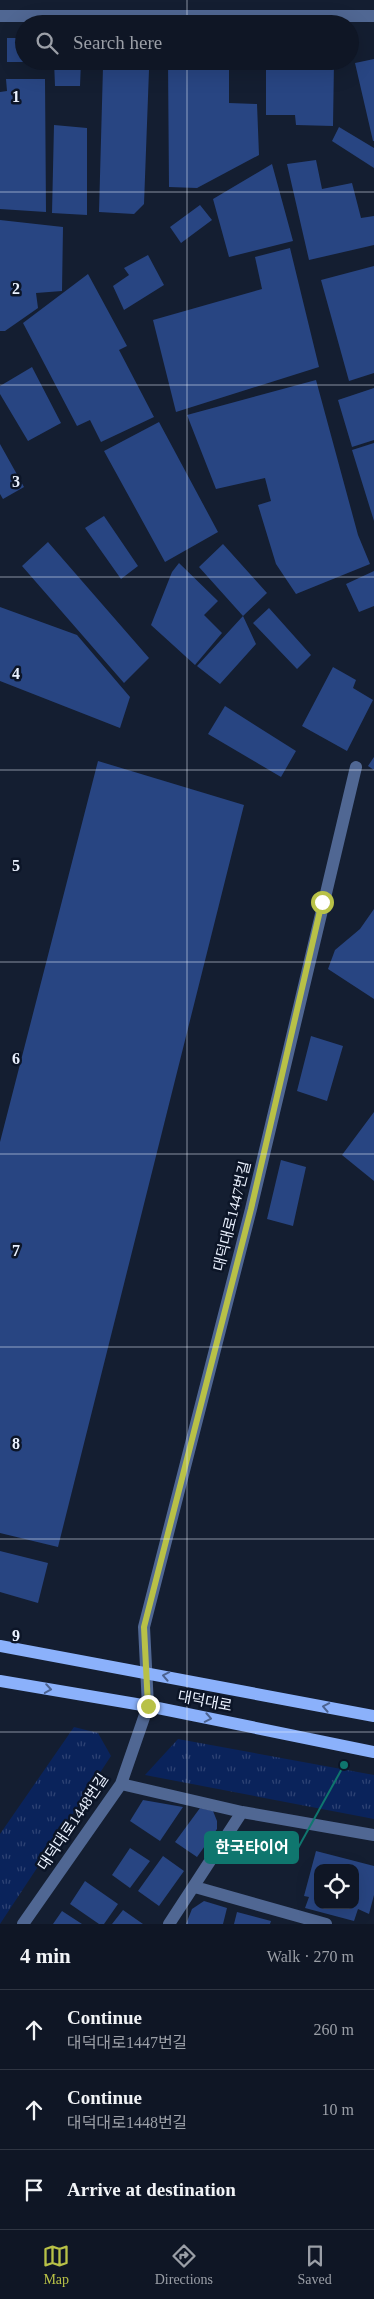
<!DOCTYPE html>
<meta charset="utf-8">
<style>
:root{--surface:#0f1625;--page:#1d2332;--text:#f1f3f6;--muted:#9b9fa7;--line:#2f3542;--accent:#b8c147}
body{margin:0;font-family:"Times New Roman","Noto Sans KR",serif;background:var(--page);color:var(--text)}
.controls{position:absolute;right:15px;bottom:15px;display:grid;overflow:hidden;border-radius:10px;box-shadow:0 5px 20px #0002}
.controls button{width:45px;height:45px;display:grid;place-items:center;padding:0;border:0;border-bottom:1px solid var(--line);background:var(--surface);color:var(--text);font:25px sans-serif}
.stop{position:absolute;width:15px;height:15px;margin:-11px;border:4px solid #b8c147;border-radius:50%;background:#fff}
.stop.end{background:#b8c147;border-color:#fff;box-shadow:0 1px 5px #0008}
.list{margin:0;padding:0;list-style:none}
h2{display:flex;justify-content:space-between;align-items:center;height:65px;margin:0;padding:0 20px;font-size:21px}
h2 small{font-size:16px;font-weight:400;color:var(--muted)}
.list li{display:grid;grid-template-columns:32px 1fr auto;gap:15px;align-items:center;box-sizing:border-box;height:80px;padding:0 20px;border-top:1px solid var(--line)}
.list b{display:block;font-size:19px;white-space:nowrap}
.list p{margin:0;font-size:16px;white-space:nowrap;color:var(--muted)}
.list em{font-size:16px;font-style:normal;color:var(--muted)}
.icon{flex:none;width:28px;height:28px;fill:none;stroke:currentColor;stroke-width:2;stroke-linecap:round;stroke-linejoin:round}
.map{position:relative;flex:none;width:374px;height:1924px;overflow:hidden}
.search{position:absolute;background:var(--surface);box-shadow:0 5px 20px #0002;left:15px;right:15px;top:15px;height:55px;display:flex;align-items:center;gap:12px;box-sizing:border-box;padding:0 18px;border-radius:28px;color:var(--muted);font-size:19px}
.sheet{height:305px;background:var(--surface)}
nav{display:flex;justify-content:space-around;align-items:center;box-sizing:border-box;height:70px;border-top:1px solid var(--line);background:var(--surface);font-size:14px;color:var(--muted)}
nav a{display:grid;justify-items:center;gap:2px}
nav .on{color:var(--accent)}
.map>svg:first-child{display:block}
</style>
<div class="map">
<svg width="374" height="1924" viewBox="0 0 374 1924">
<defs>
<pattern id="grass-tufts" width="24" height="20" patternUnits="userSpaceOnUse" patternTransform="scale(1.25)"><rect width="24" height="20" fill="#0a235b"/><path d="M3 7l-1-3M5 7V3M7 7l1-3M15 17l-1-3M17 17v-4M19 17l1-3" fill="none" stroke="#2e4374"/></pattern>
</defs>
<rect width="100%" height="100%" fill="#141e31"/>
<path fill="url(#grass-tufts)" d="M 74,1727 L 98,1733 L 111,1756 L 0,1924 L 0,1834 Z
M 178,1739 L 374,1775 L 374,1819 L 145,1775 Z"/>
<path fill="#284582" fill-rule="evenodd" d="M 7,38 L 24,38 L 24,62 L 7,62 Z
M 374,59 L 374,141 L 373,141 L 355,63 Z
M 54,61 L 81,61 L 80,86 L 55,86 Z
M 168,61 L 229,61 L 229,103 L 257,104 L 259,155 L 197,188 L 169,187 Z
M 266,61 L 334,61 L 333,126 L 296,125 L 295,115 L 266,115 Z
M 103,67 L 149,70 L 144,204 L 134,214 L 99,212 Z
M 6,79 L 45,79 L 46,212 L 0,209 L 0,92 L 7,91 Z
M 54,125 L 87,128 L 87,215 L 52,213 Z
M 339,127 L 374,148 L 374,168 L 332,141 Z
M 316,160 L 322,189 L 352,183 L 361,218 L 374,216 L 374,245 L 309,260 L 287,164 Z
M 272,164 L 293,241 L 229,257 L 213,199 Z
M 200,205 L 212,220 L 181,243 L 170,227 Z
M 0,220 L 63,227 L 62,291 L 36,293 L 38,308 L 5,331 L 0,331 Z
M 290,248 L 319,367 L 176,412 L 153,320 L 262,289 L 255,257 Z
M 148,255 L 164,285 L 124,310 L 113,286 L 129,275 L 124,268 Z
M 374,266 L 374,373 L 349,381 L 321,280 Z
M 88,274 L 127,346 L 119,350 L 154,417 L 101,442 L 90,420 L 77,426 L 23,323 Z
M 32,367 L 61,423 L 28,441 L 0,394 L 0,386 Z
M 316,380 L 358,535 L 370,564 L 296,594 L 276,564 L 258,505 L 271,501 L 265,478 L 216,489 L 187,415 Z
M 374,388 L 374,440 L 352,447 L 338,400 Z
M 159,422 L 218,532 L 165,562 L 104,451 Z
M 374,443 L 374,521 L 352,450 Z
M 0,444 L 24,487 L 3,499 L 0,494 Z
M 104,516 L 138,566 L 121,579 L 85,528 Z
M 48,542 L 149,658 L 124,683 L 22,566 Z
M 223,544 L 267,593 L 243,616 L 199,567 Z
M 179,563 L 218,601 L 204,615 L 222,633 L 195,665 L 151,625 L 172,572 Z
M 374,571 L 374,606 L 359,612 L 346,584 Z
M 0,607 L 77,635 L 130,697 L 120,728 L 0,681 Z
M 269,608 L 311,655 L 297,669 L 253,623 Z
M 243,616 L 256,644 L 220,684 L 197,666 Z
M 333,667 L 356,680 L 353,688 L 373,700 L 347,751 L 302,726 Z
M 225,706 L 296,751 L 281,777 L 208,734 Z
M 374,757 L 374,770 L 368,766 Z
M 98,761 L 244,805 L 58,1547 L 0,1533 L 0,1142 Z
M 374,909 L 374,999 L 328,969 L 335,950 L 360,929 Z
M 311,1036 L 343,1046 L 327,1101 L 297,1091 Z
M 374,1112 L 374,1181 L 342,1155 Z
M 281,1160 L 306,1167 L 293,1226 L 267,1219 Z
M 0,1551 L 48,1563 L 38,1603 L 0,1592 Z
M 143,1800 L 183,1807 L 160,1841 L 130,1821 Z
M 200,1808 L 213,1811 L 217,1821 L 217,1829 L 197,1857 L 175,1842 Z
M 130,1848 L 150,1861 L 130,1888 L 112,1875 Z
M 316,1851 L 374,1866 L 374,1895 L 369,1914 L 358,1909 L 354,1921 L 305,1908 L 309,1897 L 304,1896 ZM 318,1868 L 355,1868 L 355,1905 L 318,1905 Z
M 163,1856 L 184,1871 L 159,1906 L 138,1891 Z
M 85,1881 L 118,1904 L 104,1924 L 99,1924 L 70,1904 Z
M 204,1901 L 227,1908 L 223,1924 L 186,1924 L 192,1909 Z
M 123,1910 L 143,1924 L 112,1924 Z
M 62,1911 L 82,1924 L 53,1924 Z
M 237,1912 L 271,1921 L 270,1924 L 234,1924 Z"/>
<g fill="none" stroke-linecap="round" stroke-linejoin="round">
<path stroke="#506793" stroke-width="12" d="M 0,16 L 374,16
M 121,1784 L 242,1812 L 374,1835
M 195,1887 L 326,1924
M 23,1924 L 121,1784 L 148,1706 L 144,1627 L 251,1209 L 356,767
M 169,1924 L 242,1812"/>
<path stroke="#8bb1fb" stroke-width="12" d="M 0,1646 L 374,1716
M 0,1681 L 148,1706 L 374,1752"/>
</g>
<defs><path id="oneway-chevron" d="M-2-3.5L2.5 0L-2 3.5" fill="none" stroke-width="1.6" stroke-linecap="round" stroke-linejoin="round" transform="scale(1.25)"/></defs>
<g stroke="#4c6391">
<use href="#oneway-chevron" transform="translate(166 1676) rotate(-169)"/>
<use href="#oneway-chevron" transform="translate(48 1689) rotate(9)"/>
<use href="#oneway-chevron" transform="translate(326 1707) rotate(-169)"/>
<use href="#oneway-chevron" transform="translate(208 1718) rotate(11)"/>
</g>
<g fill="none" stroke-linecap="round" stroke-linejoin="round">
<path stroke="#b8c147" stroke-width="6" d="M 148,1706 L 144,1627 L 251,1209 L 322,902"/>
</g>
<path fill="none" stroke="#eaf1fe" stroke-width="1" stroke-opacity="0.55" d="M 187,0 L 187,24M 187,61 L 187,1924M 0,192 L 374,192M 0,385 L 374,385M 0,577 L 374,577M 0,770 L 374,770M 0,962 L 374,962M 0,1154 L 374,1154M 0,1347 L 374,1347M 0,1539 L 374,1539M 0,1732 L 374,1732"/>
<g text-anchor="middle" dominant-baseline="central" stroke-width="5" stroke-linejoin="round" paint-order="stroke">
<g font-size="15" fill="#eaf1fe" stroke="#0c1527">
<text transform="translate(232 1216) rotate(-76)">대덕대로1447번길</text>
<text transform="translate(205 1701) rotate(11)">대덕대로</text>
<text transform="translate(73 1822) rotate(-56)">대덕대로1448번길</text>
</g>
</g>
<g font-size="16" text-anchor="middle" font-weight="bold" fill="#eaf1fe" stroke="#0c1527" stroke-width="5" stroke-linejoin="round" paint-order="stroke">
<text x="16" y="102">1</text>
<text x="16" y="294">2</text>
<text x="16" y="487">3</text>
<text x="16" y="679">4</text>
<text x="16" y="871">5</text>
<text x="16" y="1064">6</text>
<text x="16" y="1256">7</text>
<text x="16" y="1449">8</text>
<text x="16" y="1641">9</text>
</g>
<path fill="none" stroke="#0f766e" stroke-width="2" d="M344 1765L298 1848"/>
<circle fill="#0f766e" stroke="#0c1527" stroke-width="2" cx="344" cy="1765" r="5"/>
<rect fill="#0f766e" stroke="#0f766e" stroke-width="2" x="205" y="1832" width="93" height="31" rx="5"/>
<g font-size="16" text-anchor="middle" font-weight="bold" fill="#fff">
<text x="252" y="1853">한국타이어</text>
</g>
</svg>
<div class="controls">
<button><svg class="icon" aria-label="locate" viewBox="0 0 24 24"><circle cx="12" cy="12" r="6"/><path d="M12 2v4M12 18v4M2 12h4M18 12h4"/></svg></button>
</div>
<div class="stop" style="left:322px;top:902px"></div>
<div class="stop end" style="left:148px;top:1706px"></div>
<div class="search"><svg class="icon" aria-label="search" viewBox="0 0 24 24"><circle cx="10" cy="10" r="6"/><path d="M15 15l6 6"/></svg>Search here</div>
</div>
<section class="sheet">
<h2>4 min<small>Walk · 270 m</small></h2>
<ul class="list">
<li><svg class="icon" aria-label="ahead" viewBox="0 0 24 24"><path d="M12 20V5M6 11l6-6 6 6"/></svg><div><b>Continue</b><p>대덕대로1447번길</p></div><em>260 m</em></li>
<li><svg class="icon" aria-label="ahead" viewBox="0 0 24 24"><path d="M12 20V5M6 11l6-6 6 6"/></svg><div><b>Continue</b><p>대덕대로1448번길</p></div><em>10 m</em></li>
<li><svg class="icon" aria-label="arrive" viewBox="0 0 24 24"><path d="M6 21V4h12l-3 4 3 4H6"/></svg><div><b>Arrive at destination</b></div></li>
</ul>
</section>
<nav>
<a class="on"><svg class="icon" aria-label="map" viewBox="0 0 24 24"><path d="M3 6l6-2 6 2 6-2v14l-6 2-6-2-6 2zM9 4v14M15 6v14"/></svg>Map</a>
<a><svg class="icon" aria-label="directions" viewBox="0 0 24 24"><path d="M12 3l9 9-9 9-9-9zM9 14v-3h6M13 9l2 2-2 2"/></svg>Directions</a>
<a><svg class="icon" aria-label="saved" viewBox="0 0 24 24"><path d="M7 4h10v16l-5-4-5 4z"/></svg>Saved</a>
</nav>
